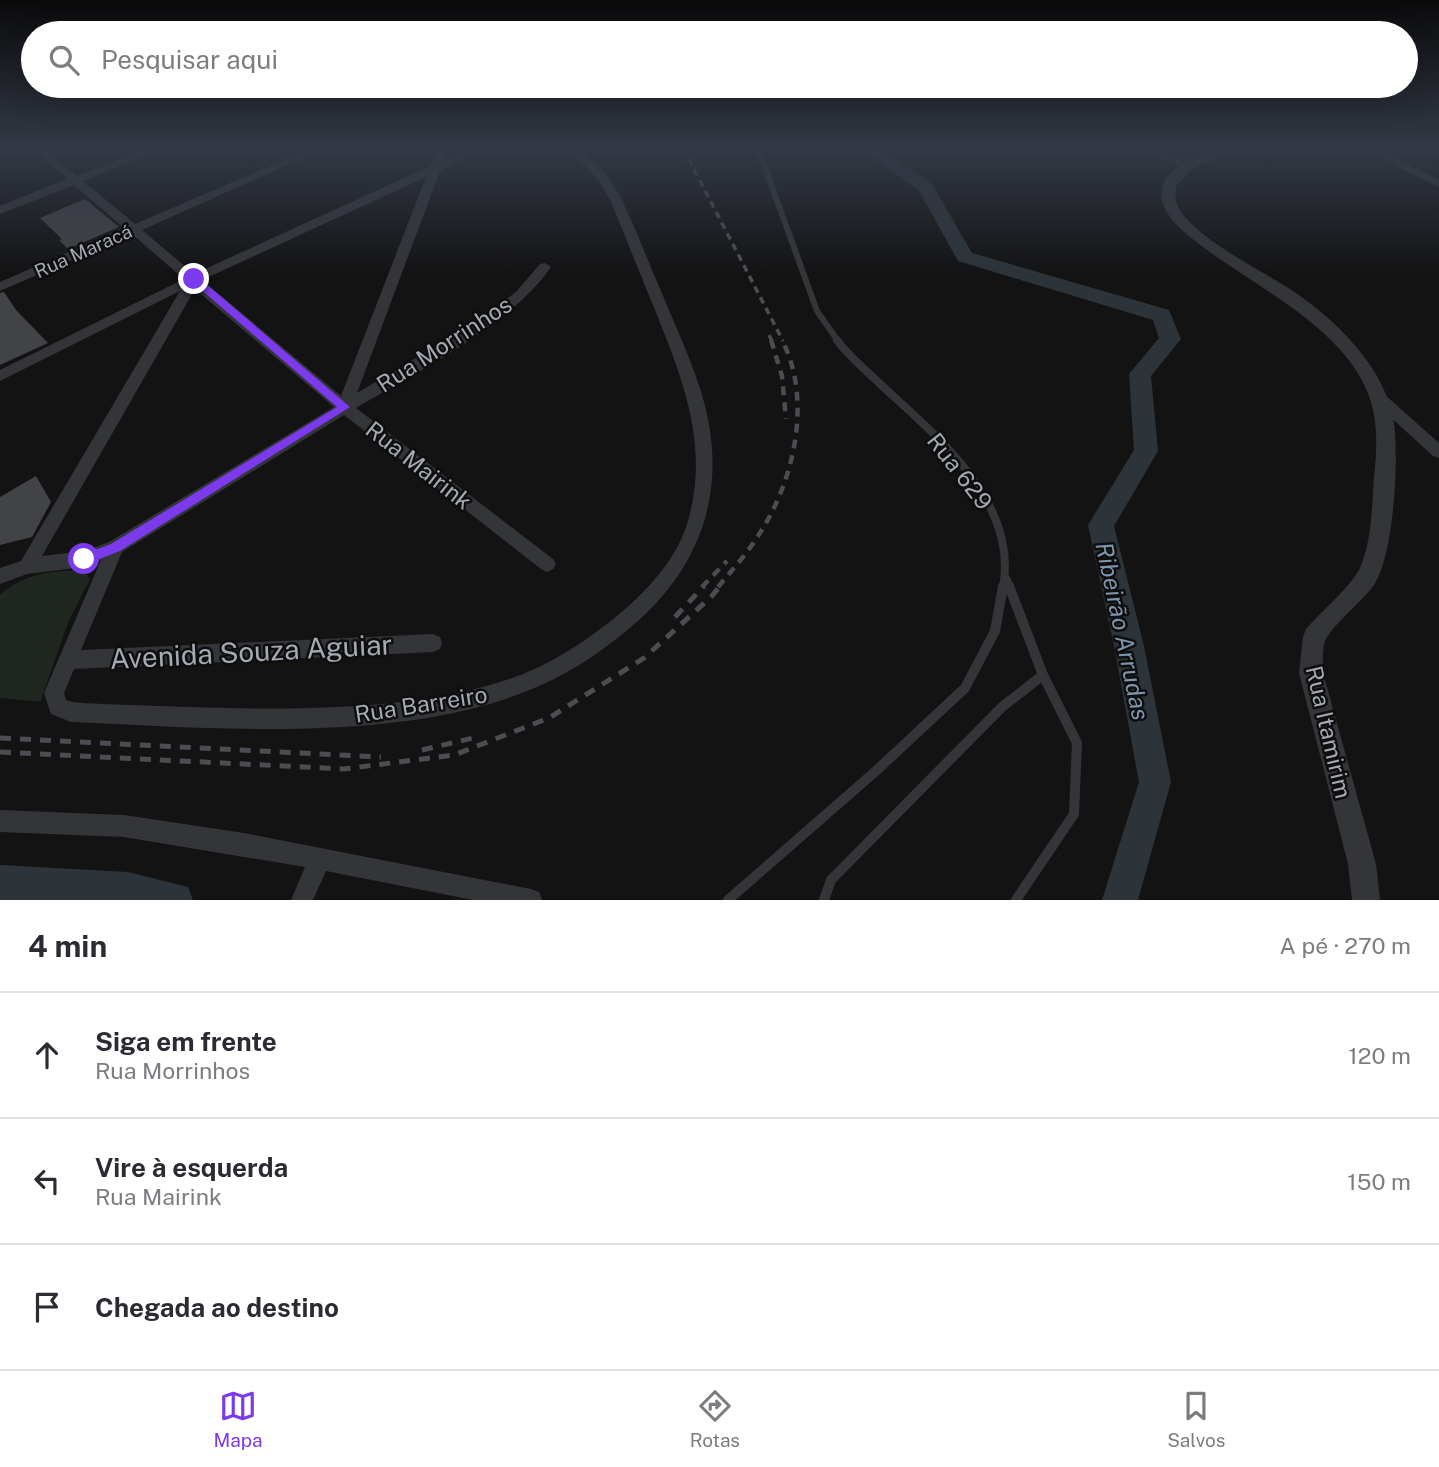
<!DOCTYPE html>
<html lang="pt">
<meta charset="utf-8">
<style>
:root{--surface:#fff;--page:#f7f7f7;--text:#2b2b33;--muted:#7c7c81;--line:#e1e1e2;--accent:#7c3aed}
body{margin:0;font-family:"Public Sans",sans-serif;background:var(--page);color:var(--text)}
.stop{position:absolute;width:21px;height:21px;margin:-16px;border:5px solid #7c3aed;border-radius:50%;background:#fff}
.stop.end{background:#7c3aed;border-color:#fff;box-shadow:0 2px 7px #0008}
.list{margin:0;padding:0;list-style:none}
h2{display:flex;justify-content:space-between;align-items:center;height:91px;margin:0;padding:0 28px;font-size:30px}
h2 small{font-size:23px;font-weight:400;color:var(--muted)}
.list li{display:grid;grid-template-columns:46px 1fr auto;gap:21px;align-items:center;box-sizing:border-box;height:126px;padding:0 28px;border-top:2px solid var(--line)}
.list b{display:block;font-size:26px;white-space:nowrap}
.list p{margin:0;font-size:23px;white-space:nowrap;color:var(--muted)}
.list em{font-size:23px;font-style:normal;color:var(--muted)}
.icon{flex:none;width:38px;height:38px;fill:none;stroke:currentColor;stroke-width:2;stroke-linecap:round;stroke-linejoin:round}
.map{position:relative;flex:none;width:1439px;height:900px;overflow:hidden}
.search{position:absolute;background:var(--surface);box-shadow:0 7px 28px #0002;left:21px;right:21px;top:21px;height:77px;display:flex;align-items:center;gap:18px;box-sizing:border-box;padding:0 24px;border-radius:38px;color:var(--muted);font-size:26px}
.sheet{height:469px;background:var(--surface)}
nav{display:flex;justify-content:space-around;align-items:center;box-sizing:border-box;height:98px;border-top:2px solid var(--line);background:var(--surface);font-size:19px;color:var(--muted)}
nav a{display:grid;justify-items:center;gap:4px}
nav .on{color:var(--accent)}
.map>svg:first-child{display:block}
</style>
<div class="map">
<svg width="1439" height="900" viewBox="0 0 1439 900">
<rect width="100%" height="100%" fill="#131314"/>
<path fill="#1f2720" d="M 83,570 L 90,579 L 69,620 L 40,702 L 0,698 L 0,595 C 24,573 52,571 83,570 Z"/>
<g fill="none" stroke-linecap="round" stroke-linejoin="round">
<path fill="#2c3339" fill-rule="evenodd" d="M 861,148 L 880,148 L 932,184 L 972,253 L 1169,310 L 1181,339 L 1151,376 L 1158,451 L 1114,526 L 1144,646 L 1171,782 L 1138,900 L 1102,900 L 1139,782 L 1114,646 L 1088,525 L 1134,450 L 1129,374 L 1159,338 L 1153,320 L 958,261 L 919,191 Z
M 0,865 L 128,872 L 188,887 L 193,900 L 0,900 Z"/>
</g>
<path fill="#424347" d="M 85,199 L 119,227 L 68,249 L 59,240 L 62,239 L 40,218 Z
M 4,292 L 16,310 L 48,343 L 0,365 L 0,293 Z
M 36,476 L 51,502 L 32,537 L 0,545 L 0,497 Z"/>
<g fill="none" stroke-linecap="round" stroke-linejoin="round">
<path stroke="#343539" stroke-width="6" d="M 758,148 L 817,311 L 838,341"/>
<path stroke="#343539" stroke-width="8" d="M 837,340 C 848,356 864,368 878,382 C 935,435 1019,501 1003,587
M 1006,578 L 1010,587"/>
<path stroke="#343539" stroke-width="10" d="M 1009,586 L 1043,675 L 1077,743 L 1074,814 L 1016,900
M 728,900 L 877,770 L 965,688 L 995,631 L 1003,586
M 824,900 L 831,880 L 1002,707 L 1043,675"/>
<path fill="#343539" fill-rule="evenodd" d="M 32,148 L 43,148 L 77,176 L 148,148 L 162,148 L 161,150 L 83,181 L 135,224 L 312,148 L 325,148 L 142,230 L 194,274 L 430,166 L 438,148 L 449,148 L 444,160 L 472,148 L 485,148 L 440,171 L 357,393 L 473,324 L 516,292 L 540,264 L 545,263 L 551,267 C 509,327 419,370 356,408 L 553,559 L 556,564 L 553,569 L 547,572 L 541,569 L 344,415 L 122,552 L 81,650 L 433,634 L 440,637 L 442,643 L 440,649 L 433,652 L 74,669 L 64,693 L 66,700 C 77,704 91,703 103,704 C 131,705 159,706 187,707 C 291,710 425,712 523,674 C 560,659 595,635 625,609 C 656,582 683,550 691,509 C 707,438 681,375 655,310 C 640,274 626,238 611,202 L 599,181 L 569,148 L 580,148 L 583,150 L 607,176 L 620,196 C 636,229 649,264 664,298 C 684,347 709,396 712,449 C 717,516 689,575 640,619 C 610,646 576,670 539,686 C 406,745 214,728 71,722 L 51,714 L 44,693 L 101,560 L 84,567 L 27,574 L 0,584 L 0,568 L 21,561 L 180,291 L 0,381 L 0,370 L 184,279 L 132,234 L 0,291 L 0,282 L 124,228 L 74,185 L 0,214 L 0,206 L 67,179 ZM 426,177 L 341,396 L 202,280 ZM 195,289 L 334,407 L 109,542 L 84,551 L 42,556 Z
M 1139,148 L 1154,148 L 1195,166 L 1185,168 Z
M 1361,148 L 1375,148 L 1439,180 L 1439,187 Z
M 1379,392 L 1384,394 L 1439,443 L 1439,458 L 1433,456 L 1374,402 L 1372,398 L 1374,394 Z
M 0,810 L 124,815 L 244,833 L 531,889 L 539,892 L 542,900 L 473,900 L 326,871 L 313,900 L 291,900 L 305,867 L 124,837 L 0,832 Z"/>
<path fill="#343539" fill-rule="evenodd" d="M 1220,148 L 1238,148 L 1192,169 L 1176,186 C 1176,191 1175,197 1176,202 C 1187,235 1265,272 1293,291 C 1337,321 1386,368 1394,423 C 1399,460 1394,554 1374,585 C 1363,601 1332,625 1325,641 C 1322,650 1323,664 1323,673 L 1376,864 L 1380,900 L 1352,900 L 1348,864 L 1299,673 L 1303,637 L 1306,629 C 1321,612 1348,589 1359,570 C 1372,543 1372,505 1374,476 C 1377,452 1378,426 1371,402 C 1349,328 1250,285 1194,240 C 1182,231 1164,215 1162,199 C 1157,168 1197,156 1220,148 Z"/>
<path stroke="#4b4d52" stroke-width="3.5" stroke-dasharray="7 5" stroke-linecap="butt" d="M 683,148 L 783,341
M 769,335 L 772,341"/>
<path stroke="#4b4d52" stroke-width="4.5" stroke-dasharray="9 7" stroke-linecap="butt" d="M 771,340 L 782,376 L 786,419
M 702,587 L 727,561
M 718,587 C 732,570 747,554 758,536 C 794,482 813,400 782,340"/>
<path stroke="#4b4d52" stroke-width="5" stroke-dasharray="11 9" stroke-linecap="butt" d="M 675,617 L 704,586
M 0,738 L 381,757
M 422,750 L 473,738
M 0,752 L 344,769 L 454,755 L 549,718 L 644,658 L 711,597 L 720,586"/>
</g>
<linearGradient id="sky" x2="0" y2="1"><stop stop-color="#0a0a0b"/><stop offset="0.54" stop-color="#333945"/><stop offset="1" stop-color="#333945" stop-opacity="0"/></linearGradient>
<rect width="1439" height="274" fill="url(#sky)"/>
<path fill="#7c3aed" d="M 191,277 L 198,277 L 350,407 L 120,551 L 84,565 L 79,563 L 79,556 L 111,544 L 337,407 L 191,281 Z"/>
<g text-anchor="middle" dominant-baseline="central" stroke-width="5" stroke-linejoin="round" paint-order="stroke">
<g font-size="19" fill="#a5a9b4" stroke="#0e0e0f">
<text transform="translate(83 251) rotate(-24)">Rua Maracá</text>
</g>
<g font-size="23" fill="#a5a9b4" stroke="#0e0e0f">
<text transform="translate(444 344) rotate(-33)">Rua Morrinhos</text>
<text transform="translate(419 465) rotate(38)">Rua Mairink</text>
<text transform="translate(960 471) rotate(52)">Rua 629</text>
<text transform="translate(421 704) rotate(-9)">Rua Barreiro</text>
<text transform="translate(1329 732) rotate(77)">Rua Itamirim</text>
</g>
<g font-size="24" font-style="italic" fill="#7d96ae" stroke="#0e0e0f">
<text transform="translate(1123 631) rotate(78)">Ribeirão Arrudas</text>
</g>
<g font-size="28" fill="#a5a9b4" stroke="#0e0e0f">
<text transform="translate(251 651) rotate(-3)">Avenida Souza Aguiar</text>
</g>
</g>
</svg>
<div class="stop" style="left:84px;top:559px"></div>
<div class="stop end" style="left:194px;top:279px"></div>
<div class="search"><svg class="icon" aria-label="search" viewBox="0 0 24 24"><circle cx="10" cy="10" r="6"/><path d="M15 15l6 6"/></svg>Pesquisar aqui</div>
</div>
<section class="sheet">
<h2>4 min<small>A pé · 270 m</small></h2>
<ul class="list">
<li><svg class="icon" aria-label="ahead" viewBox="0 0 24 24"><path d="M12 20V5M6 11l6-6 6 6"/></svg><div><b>Siga em frente</b><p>Rua Morrinhos</p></div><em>120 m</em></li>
<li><svg class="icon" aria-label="left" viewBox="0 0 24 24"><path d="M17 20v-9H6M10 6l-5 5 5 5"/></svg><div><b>Vire à esquerda</b><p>Rua Mairink</p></div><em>150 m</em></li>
<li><svg class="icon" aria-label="arrive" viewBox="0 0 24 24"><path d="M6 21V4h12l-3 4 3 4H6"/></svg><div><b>Chegada ao destino</b></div></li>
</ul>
</section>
<nav>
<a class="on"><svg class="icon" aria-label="map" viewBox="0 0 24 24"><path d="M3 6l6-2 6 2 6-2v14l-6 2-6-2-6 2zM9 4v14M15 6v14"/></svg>Mapa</a>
<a><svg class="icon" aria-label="directions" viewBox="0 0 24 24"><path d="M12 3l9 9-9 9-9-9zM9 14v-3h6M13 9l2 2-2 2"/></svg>Rotas</a>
<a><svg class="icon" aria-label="saved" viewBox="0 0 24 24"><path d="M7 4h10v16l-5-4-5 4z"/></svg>Salvos</a>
</nav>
